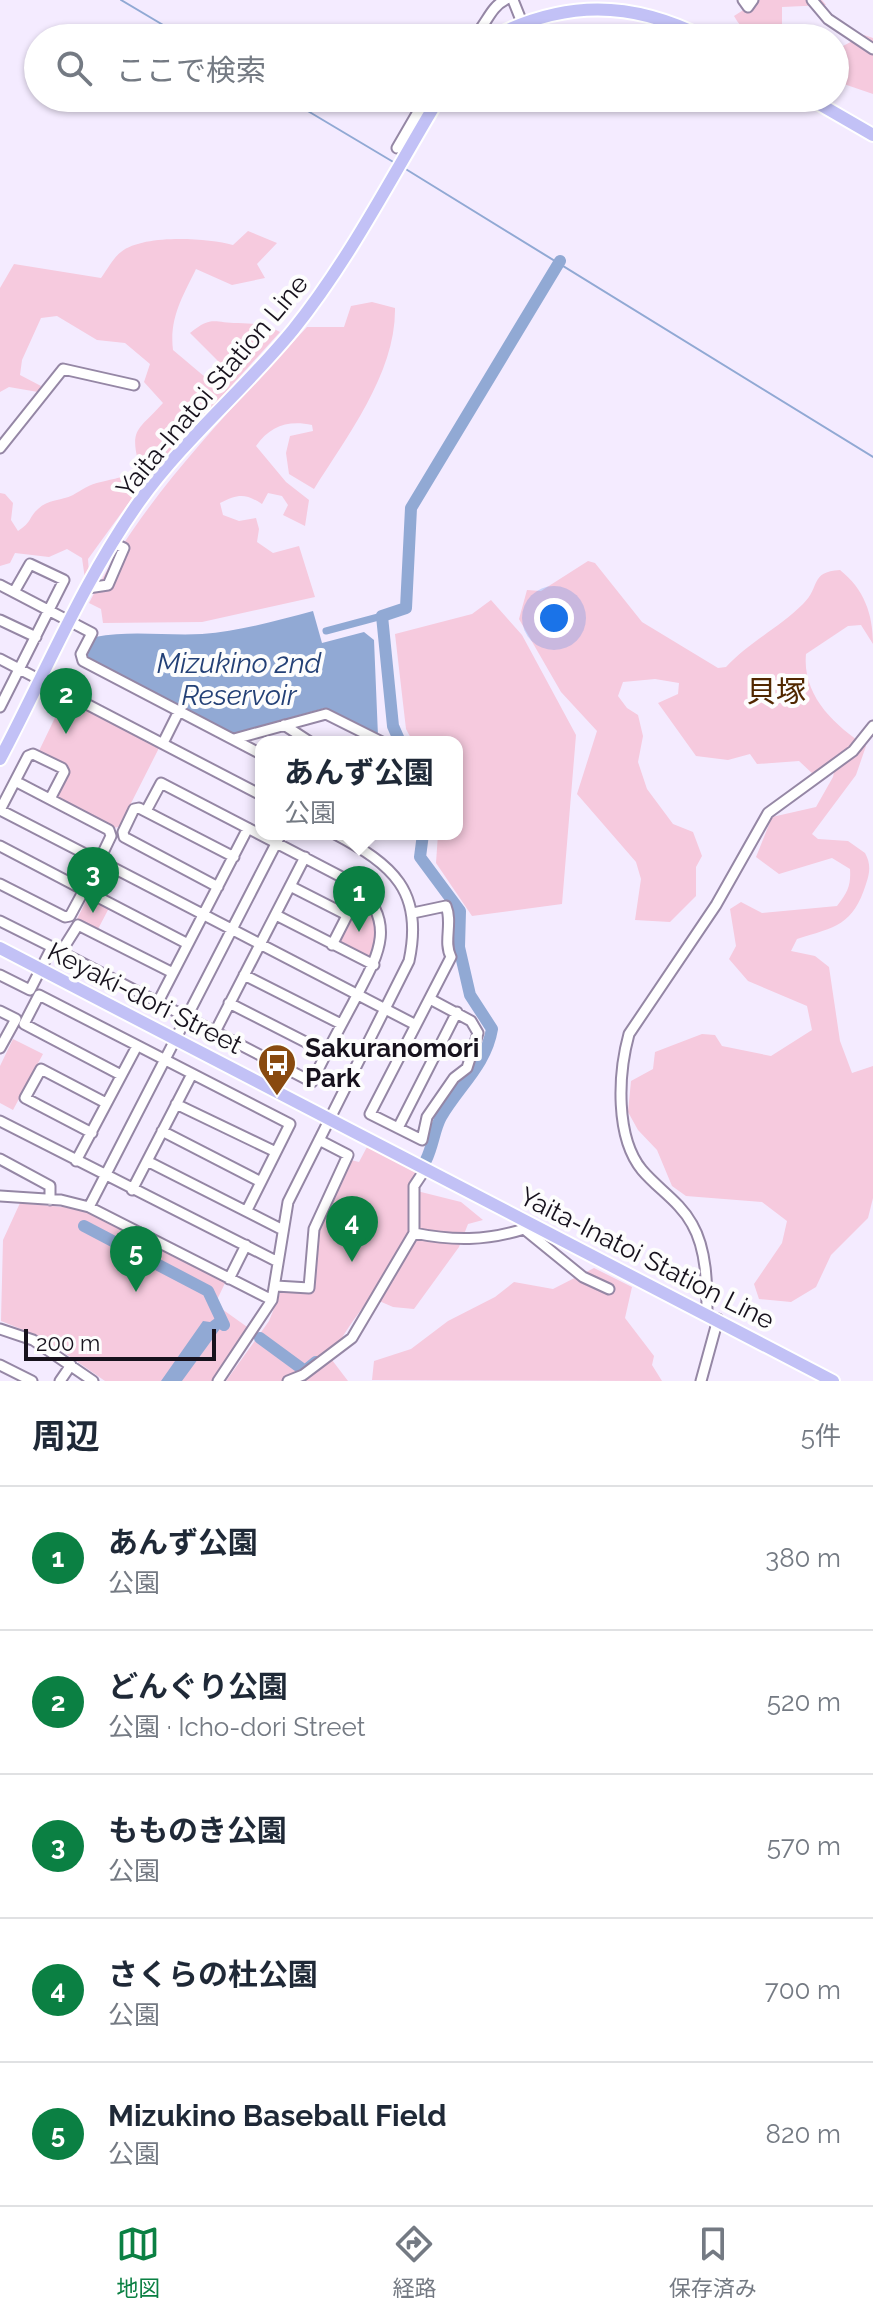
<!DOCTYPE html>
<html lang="ja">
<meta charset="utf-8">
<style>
:root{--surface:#fff;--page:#f2f2f3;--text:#1f2937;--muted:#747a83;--line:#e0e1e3;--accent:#0b8043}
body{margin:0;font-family:Raleway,"Noto Sans JP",sans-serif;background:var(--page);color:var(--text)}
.scale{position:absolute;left:24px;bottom:20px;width:192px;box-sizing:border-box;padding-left:8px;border:4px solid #17121d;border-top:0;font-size:22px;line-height:28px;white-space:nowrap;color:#17121d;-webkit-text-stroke:6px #fdfdfd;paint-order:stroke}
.you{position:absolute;left:554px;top:618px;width:28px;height:28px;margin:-20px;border:6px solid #fff;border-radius:50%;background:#1a73e8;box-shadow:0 0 0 12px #1a73e833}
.badge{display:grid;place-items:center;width:52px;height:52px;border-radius:50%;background:var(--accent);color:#fff;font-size:26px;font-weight:700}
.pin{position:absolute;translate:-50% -66px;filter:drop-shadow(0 2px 4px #0008)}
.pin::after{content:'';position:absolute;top:42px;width:28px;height:24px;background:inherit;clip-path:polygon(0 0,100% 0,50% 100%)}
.popup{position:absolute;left:255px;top:736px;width:208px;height:104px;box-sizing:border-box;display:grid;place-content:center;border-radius:16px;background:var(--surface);filter:drop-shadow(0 2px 6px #0005);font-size:26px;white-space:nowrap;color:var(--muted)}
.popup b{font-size:30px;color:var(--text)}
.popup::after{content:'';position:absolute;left:50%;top:100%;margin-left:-16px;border:16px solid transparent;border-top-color:var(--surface)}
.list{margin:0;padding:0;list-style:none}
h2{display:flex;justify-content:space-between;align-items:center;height:104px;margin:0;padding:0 32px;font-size:34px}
h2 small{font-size:26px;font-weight:400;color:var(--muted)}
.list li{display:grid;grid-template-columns:52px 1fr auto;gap:24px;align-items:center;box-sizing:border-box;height:144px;padding:0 32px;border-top:2px solid var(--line)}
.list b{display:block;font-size:30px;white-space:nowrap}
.list p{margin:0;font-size:26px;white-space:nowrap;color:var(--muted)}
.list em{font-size:26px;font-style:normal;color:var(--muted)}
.icon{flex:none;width:44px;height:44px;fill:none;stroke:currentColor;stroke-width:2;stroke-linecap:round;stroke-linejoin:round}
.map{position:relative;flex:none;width:873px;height:1381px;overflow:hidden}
.search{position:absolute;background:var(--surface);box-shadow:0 2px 6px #0004;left:24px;right:24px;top:24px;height:88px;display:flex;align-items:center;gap:20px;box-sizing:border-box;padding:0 28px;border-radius:44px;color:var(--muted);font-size:30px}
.sheet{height:824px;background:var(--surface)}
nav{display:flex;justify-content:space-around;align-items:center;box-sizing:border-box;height:112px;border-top:2px solid var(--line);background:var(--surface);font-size:22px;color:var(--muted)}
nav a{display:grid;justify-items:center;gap:4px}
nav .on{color:var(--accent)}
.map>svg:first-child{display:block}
</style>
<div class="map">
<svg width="873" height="1381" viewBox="0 0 873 1381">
<rect width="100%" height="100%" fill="#f4ebff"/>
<path fill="#f6cade" d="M 759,0 L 822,0 L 826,5 L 782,7 L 782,29 L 786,38 C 762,38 747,39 734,16 Z
M 864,35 L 873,38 L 873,94 L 835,81 L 835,44 L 843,46 Z
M 248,231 L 277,243 L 257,264 L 265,278 L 232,285 L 196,269 C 183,296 169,318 173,350 L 205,377 L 221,364 L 190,333 C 212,315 214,323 238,323 C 256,324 263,323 280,332 L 141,486 L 88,559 L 89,573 L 85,579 L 82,558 L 67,549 L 49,557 L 15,553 L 10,563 L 0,566 L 0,493 L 5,494 L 13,503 L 11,520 L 18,531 C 32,522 29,517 38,509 C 48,499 61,501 73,495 C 82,490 89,484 101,482 C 119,477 126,479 139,464 C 129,428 139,430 163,403 L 144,382 L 150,364 L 125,343 L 97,340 L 57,316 L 41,318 L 22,360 L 20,375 L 41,386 L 38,392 L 9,387 L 0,392 L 0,288 L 14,264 L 101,278 C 107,270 113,258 121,252 C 144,234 206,238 233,245 Z
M 372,302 L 395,308 C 396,373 347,436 314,489 L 289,474 L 286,453 L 290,436 L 313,431 L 312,425 C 288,420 270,426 256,446 L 286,482 L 309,500 L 305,526 L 283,515 L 288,505 L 282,496 L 268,493 L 262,504 C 245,493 238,494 220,503 L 223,515 L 239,521 L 256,518 L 259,529 L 257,542 L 273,553 L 299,546 L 315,597 L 202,622 L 103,623 L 101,609 L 89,603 C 143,497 227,414 307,327 L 344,327 L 351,306 Z
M 588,561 L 595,563 L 642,622 L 718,668 L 726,667 C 749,642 779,628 803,604 C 821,587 809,572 840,570 C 864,589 873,614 873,644 L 861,625 L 848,626 L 806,654 C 802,695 834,725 866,746 L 856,775 L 812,834 L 818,839 L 848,841 L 865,853 C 871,864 870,872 866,884 C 853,925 836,927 797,939 L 791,951 L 815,956 L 829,967 L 840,1041 L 852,1073 L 873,1066 L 873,1198 L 868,1218 L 831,1255 L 816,1287 L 791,1302 L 759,1299 L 754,1284 L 782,1243 L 787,1221 L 762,1202 L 686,1196 L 672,1186 L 657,1150 L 638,1130 L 628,1112 L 631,1081 L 653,1069 L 655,1052 L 702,1034 L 715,1035 L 722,1046 L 771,1056 L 812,1030 L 807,1006 L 748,981 L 729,959 L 736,946 L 730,909 L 741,902 L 762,913 L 837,906 C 848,892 851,885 850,869 L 832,858 L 779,874 L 756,857 L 772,817 L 816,807 L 833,777 L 838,754 L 814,775 L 799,761 L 757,764 L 750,754 L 728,760 L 696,756 L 658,703 L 678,694 L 679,683 L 655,679 L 623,682 L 618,696 L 627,708 L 638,715 L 643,736 L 638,762 L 647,789 L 673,824 L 693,832 L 702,856 L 696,867 L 696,896 L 670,922 L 635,920 L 641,879 L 636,862 L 577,794 L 597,731 L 561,692 L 519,619 L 527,590 L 541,591 Z
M 491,600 L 522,635 L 576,735 L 562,904 L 472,916 L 436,863 L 438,834 L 457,834 L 457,742 L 413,742 L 406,729 L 395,634 L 472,614 Z
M 64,699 L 159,748 L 119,827 L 113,828 L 56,799 L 68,768 L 38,753 Z
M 89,895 L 110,906 L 97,931 L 76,921 Z
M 364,896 L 378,923 L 374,960 L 337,944 L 357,901 Z
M 13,1039 L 43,1054 L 13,1110 L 0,1103 L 0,1066 Z
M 367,1147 L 417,1173 L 409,1189 L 461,1202 L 483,1220 L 468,1224 L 459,1247 L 414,1309 L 393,1307 L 370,1297 C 356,1318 339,1337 332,1360 L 348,1381 L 226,1381 L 269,1321 L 281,1291 L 313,1292 L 318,1229 L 351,1160 L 359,1162 Z
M 20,1203 L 84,1209 L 226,1281 L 215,1304 L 250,1329 L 212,1381 L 105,1381 L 43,1338 L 1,1321 L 3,1240 Z
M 594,1268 L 632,1287 L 625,1318 L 654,1356 L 652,1365 L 662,1381 L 372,1380 L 374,1361 L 411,1349 L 448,1321 L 495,1297 L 514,1282 L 553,1289 Z"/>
<path fill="#91a9d4" d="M 313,611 L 322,643 L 364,632 L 374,640 L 378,736 L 325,708 L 231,734 L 87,659 L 85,654 L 95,637 C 131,630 166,636 202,634 C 239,631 276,621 313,611 Z
M 218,1316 L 222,1326 L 182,1381 L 161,1381 L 203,1321 L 210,1322 Z"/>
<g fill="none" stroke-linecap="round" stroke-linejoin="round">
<path stroke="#91a9d4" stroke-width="2" d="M 121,0 L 185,38
M 286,98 L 395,163
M 404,168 L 873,457"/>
<path stroke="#91a9d4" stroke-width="7" d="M 326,631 L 382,616"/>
<path stroke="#91a9d4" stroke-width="12" d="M 400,742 L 393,726 L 382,616 L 406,608 L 411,508 L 560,261
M 423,834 L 420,857 L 460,911 L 459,947 L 470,995 L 492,1029 C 486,1065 459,1086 441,1117 C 434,1130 433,1146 426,1160
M 84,1226 L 208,1291 L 224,1325
M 260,1338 L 305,1371 L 316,1362"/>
<g stroke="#9587a5" stroke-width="13">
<path id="minor" d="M 513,0 L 521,20
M 743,0 L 748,7 L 753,0
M 812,0 L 828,19 L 873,49
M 472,38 C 486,27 489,8 505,0
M 397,148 L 426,98
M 0,448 L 63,369 L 134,385
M 0,585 L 92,633 L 81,654 L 83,661 L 261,754
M 88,588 L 108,585 L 124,548 L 113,543
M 0,620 L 36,637
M 0,659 L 261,795
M 0,707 L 64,580 L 30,564 L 14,592
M 284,725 L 310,742
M 234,739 L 326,714 L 382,742
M 163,743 L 179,711
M 0,810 L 99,861 L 111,836 L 109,830 L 15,781
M 0,810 L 28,756 L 33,754 L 62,768 L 64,772 L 50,799
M 146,811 L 161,783 L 357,885 C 400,926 375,960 353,1003 C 339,1029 325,1055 312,1082 L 61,952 L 78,925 L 173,973
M 0,846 L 84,890 L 70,916 L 65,917 L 0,884
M 290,886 L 347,915
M 218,887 L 124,837 L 123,832 L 134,809 L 139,808 L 234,857
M 413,913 L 446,906 C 453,923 443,942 451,957 L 370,1114 L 422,1140 L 427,1117 L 454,1078 L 467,1068 L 478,1033 L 471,1021 L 430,999
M 276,915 L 374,965
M 0,921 L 52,947 L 30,990 L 0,975
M 188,944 L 90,893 L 106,864 L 416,1025
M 332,945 L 355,900 L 364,892
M 244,975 L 341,1024
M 158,1002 L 248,828
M 229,1003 L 327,1053
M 0,1011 L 16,1019 L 0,1048
M 215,1032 L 305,857
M 121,1075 L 24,1024 L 39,995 L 290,1124 L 247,1210
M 176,1104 L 276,1152
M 0,1121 L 278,1262
M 398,1128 L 457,1012
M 162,1131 L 261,1182
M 92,1133 L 25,1098 L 41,1069 L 106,1103
M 0,1159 L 50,1186 L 50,1200
M 76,1161 L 137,1046
M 147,1161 L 281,1229
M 132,1190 L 192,1074
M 0,1196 L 61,1200 L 89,1207 L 272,1300
M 89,1207 L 281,834
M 414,1233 C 453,1241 486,1241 524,1229 L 583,1277 L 609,1289
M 229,1279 L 246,1245
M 276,1286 L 309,1288 L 314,1229 L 348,1155 L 319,1140
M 707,1314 C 707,1285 707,1250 692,1224 C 680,1202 658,1189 642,1170 C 615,1137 618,1074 629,1034 L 716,905 L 768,813 L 853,751 L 873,726
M 0,1329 L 33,1340 L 93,1381
M 0,1365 L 32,1381
M 60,1381 L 71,1365
M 218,1381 L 272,1300 L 288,1202 L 409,961 C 424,891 393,865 335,834
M 288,1381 L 303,1375 L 352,1338 L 414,1233 L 414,1186 L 426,1168
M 701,1381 L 718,1319"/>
</g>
<g stroke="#fff" stroke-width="16">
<path id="major" d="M 491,38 C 564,0 631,0 705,38
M 809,98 L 873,135
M 0,759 C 45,674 83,581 139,502 C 184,439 244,390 293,330 C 350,259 392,176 439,98
M 0,948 L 833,1381"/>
</g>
<use href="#minor" stroke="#fff" stroke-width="9"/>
<use href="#major" stroke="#c2c1f6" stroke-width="12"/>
</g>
<defs>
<g id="bus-pin" transform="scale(2)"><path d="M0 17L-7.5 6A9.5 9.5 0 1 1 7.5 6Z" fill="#894a0f" stroke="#fdfdfd"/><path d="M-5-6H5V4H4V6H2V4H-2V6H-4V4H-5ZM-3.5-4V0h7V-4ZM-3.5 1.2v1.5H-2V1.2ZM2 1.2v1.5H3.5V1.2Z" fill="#fff"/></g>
</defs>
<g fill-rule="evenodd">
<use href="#bus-pin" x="277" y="1063"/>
</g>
<g text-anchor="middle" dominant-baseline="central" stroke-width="8" stroke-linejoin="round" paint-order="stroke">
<g font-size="26" fill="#17121d" stroke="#fdfdfd">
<text transform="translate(212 386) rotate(-50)">Yaita-Inatoi Station Line</text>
<text transform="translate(145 998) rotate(27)">Keyaki-dori Street</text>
<text transform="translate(647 1258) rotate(27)">Yaita-Inatoi Station Line</text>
</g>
<g font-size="26" font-weight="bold" fill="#17121d" stroke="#fdfdfd" text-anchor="start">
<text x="305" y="1048">Sakuranomori<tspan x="305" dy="30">Park</tspan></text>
</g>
<g font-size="28" font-style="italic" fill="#234076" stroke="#fdfdfd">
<text x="239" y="663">Mizukino 2nd<tspan x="239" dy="32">Reservoir</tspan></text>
</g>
<g font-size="30" fill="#512700" stroke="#fdfdfd">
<text x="776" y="691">貝塚</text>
</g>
</g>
</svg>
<div class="scale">200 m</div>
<div class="you"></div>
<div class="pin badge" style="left:359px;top:932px">1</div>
<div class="popup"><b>あんず公園</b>公園</div>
<div class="pin badge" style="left:66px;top:734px">2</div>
<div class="pin badge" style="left:93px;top:913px">3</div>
<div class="pin badge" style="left:352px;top:1262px">4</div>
<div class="pin badge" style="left:136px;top:1292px">5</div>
<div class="search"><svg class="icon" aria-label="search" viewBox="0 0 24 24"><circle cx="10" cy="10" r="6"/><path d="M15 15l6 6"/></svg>ここで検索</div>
</div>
<section class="sheet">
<h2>周辺<small>5件</small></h2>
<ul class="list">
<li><span class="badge">1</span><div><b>あんず公園</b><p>公園</p></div><em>380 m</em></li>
<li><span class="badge">2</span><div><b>どんぐり公園</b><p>公園 · Icho-dori Street</p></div><em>520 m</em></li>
<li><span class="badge">3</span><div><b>もものき公園</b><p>公園</p></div><em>570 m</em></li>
<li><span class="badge">4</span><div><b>さくらの杜公園</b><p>公園</p></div><em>700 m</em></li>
<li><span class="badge">5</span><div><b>Mizukino Baseball Field</b><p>公園</p></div><em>820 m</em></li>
</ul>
</section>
<nav>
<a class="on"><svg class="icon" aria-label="map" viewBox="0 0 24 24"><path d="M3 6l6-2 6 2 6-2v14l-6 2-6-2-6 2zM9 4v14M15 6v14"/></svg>地図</a>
<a><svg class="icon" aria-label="directions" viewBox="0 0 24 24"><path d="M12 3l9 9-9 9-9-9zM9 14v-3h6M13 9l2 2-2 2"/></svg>経路</a>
<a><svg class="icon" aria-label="saved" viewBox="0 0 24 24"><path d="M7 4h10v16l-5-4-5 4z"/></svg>保存済み</a>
</nav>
